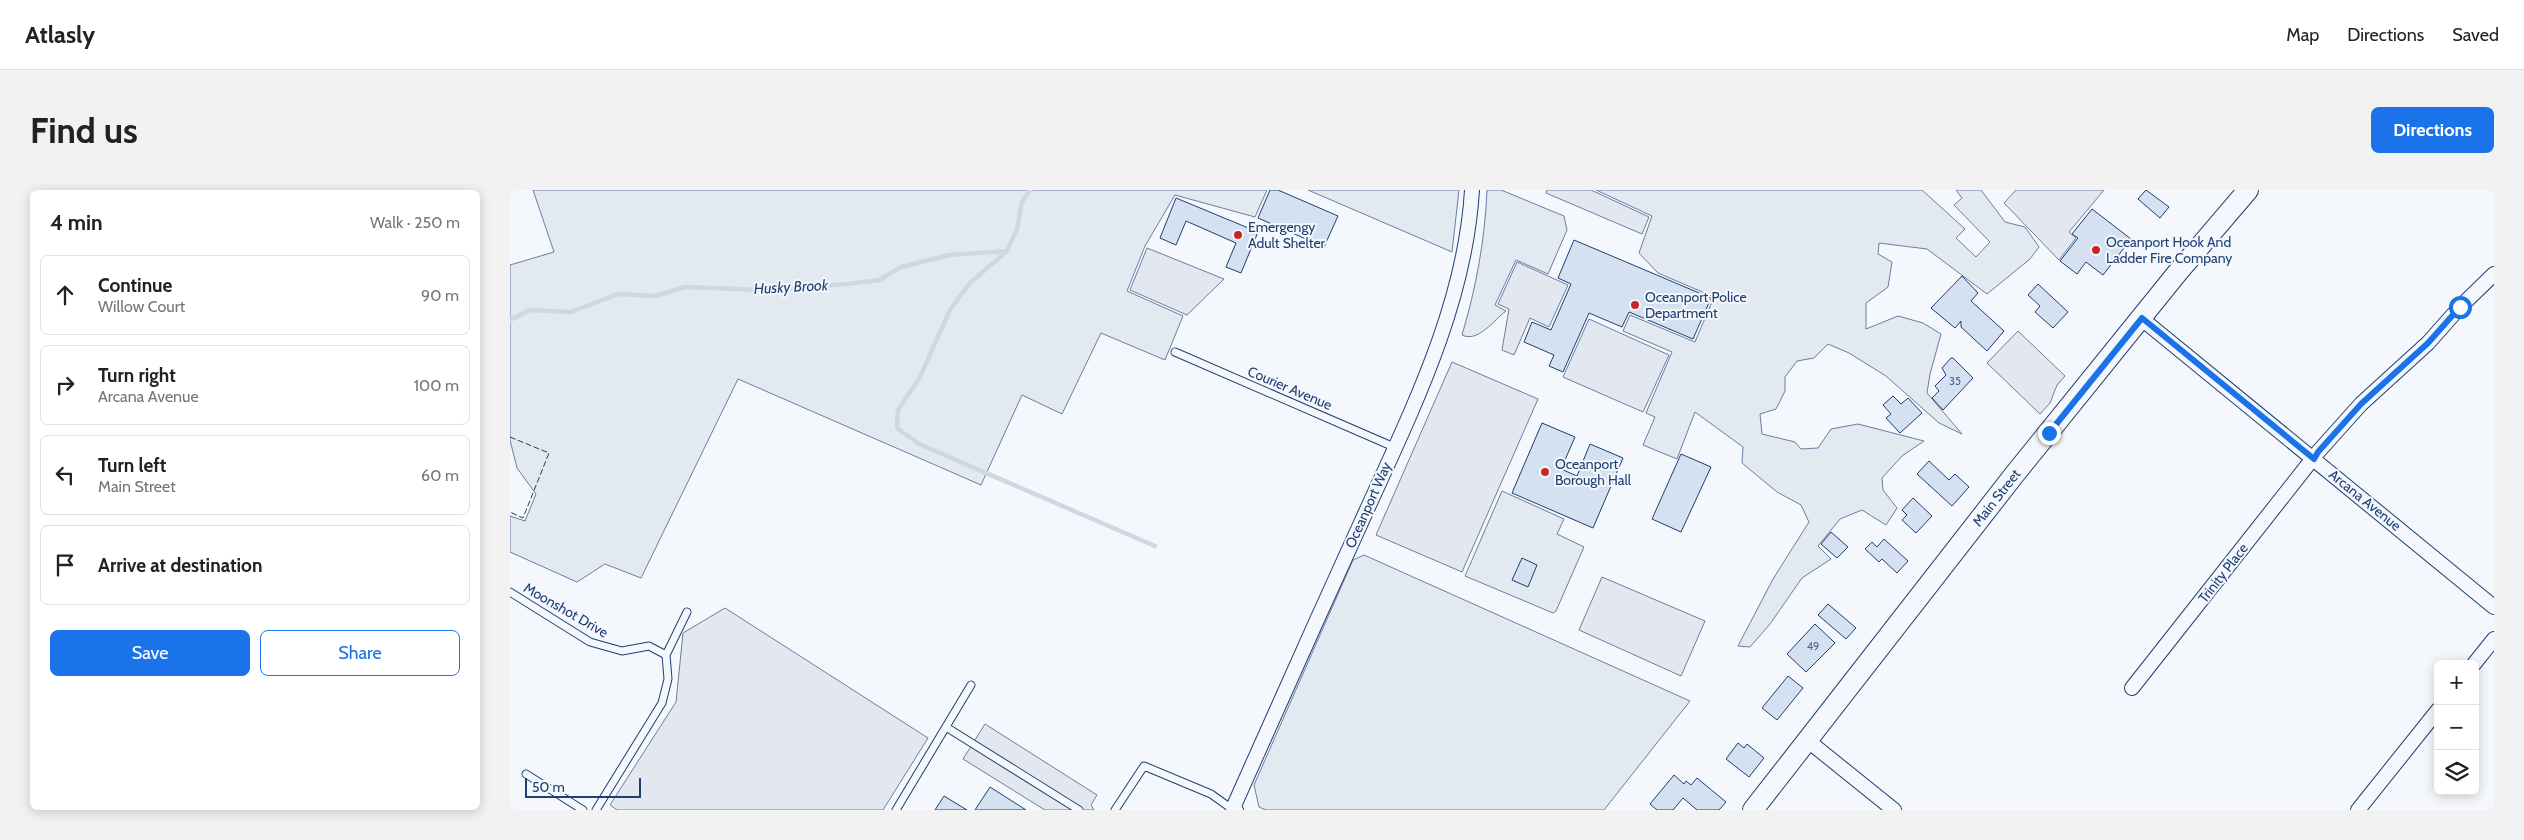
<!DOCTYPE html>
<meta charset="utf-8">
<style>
:root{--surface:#fff;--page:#f2f2f2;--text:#222;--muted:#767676;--line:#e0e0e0;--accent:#1a73e8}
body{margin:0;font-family:Cabin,sans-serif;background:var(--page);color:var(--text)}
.controls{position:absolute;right:15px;bottom:15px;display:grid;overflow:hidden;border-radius:8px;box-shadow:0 2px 12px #0003}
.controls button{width:45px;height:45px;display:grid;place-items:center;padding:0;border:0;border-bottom:1px solid var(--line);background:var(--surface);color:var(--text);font:25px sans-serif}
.scale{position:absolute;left:15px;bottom:12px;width:116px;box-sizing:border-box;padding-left:5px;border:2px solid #1d3f73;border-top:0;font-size:14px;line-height:18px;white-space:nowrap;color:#1d3f73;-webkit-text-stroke:4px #f4f7fb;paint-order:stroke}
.stop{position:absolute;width:15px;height:15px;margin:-11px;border:4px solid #1a73e8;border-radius:50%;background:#fff}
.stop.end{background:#1a73e8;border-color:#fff;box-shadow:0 1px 5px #0008}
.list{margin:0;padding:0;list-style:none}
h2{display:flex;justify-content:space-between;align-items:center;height:65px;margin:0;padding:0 20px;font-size:21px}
h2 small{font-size:16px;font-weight:400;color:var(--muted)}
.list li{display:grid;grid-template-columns:32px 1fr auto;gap:15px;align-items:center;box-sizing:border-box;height:80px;margin:0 10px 10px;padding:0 10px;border:1px solid var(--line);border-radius:8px}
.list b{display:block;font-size:19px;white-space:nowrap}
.list p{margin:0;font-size:16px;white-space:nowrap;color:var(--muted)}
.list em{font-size:16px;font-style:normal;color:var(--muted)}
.actions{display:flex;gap:10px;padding:15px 20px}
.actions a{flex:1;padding:11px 0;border:1px solid var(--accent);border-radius:8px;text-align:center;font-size:18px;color:var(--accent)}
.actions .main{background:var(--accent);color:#fff}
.icon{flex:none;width:28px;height:28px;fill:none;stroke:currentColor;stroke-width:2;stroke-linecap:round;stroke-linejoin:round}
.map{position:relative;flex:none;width:1984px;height:620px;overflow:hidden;border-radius:8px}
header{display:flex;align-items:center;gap:30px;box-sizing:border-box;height:70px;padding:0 25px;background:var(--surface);border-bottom:1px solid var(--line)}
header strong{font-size:24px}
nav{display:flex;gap:28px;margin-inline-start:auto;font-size:18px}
.intro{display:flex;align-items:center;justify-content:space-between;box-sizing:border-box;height:120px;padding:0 30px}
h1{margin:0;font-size:35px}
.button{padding:12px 22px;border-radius:8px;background:var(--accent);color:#fff;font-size:18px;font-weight:700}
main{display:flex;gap:30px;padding:0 30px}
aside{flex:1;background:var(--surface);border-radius:8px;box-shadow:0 2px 12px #0003}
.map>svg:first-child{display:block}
</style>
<header>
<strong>Atlasly</strong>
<nav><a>Map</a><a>Directions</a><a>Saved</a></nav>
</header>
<div class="intro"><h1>Find us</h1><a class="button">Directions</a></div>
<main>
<aside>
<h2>4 min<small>Walk · 250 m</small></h2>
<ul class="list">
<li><svg class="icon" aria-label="ahead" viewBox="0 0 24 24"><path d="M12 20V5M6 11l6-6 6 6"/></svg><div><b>Continue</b><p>Willow Court</p></div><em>90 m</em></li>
<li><svg class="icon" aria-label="right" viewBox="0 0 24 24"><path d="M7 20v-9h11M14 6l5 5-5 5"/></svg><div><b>Turn right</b><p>Arcana Avenue</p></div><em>100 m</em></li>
<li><svg class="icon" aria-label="left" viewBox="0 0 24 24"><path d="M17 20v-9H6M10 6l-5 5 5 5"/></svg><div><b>Turn left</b><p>Main Street</p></div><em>60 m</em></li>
<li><svg class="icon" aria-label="arrive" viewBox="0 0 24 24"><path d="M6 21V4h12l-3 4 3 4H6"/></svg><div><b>Arrive at destination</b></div></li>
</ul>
<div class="actions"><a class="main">Save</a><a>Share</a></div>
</aside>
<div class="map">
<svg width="1984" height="620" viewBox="0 0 1984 620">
<rect width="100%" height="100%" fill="#f4f7fb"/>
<path fill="#e3e9f0" stroke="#687fa3" d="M 23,0 L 757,0 L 745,27 L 665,5 L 635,56 L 617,101 L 673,126 L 655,170 L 591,143 L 552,224 L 512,205 L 471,295 L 228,189 L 131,388 L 95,374 L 67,392 L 0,362 L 0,326 L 15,331 L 26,304 L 7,278 L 0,250 L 0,75 L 44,62 Z
M 798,0 L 949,0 L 942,62 Z
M 977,0 L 991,0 L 1054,26 L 1057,40 L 1038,84 L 1006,70 L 985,115 L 996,121 C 984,130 968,153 952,145 C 966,98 975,50 977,0 Z
M 1086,0 L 1412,0 L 1455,39 L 1446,48 L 1466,67 L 1480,52 L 1444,15 L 1452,8 L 1446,0 L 1471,0 L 1495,32 L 1515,37 L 1529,57 L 1520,69 L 1477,104 L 1417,59 L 1369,53 L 1368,64 L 1382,72 L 1378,97 L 1356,113 L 1356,139 L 1388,126 L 1413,133 L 1431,144 L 1420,184 L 1417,203 L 1452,244 L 1429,233 L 1376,186 L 1339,163 L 1318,154 L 1304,168 L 1287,171 L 1275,187 L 1275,201 L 1266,219 L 1250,224 L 1252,244 L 1285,252 L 1291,259 L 1308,258 L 1321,239 L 1348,234 L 1414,251 L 1392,266 L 1372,288 L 1373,300 L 1387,318 L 1376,335 L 1352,320 L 1330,329 L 1308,356 L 1321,369 L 1292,388 L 1260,434 L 1240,457 L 1228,456 L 1263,389 L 1299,332 L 1291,315 L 1267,302 L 1232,273 L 1233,257 L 1185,222 L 1167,269 L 1133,255 L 1145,227 L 1136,223 L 1162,162 L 1113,141 L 1120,125 L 1185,152 L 1204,107 L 1148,83 L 1129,63 L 1142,26 Z
M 992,301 L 1054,329 L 1047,344 L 1074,357 L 1046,421 L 1043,423 L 955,386 Z
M 854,365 L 1180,511 L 1094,620 L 756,620 L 749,617 L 744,595 L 843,370 Z"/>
<path fill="#e3e8f0" stroke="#687fa3" d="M 1037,0 L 1081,0 L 1139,27 L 1132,44 L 1036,3 Z
M 1506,0 L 1594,0 L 1559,42 L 1566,48 L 1549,70 L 1494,13 Z
M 637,58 L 714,89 L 677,125 L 620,100 Z
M 1007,72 L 1058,95 L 1039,137 L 1020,128 L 1004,165 L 992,160 L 999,119 L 988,114 Z
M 1079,129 L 1159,165 L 1133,222 L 1053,187 Z
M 1508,141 L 1555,186 L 1547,195 L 1540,213 L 1530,224 L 1477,173 Z
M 942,172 L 1028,209 L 952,382 L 866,345 Z
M 1092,387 L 1195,431 L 1171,486 L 1069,440 Z
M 215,418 L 418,548 L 373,620 L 107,620 L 100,615 L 166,512 L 173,443 Z
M 475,534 L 587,605 L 581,615 L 584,620 L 535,620 L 453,569 Z"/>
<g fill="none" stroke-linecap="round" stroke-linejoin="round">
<path stroke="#cfd7e4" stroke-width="4.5" d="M 497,61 L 460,93 L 440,120 L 410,187 L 388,220 L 387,238 L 409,254 L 645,356
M 0,130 L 20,120 L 61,122 L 108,104 L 146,106 L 175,97 L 256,100 L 338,94 L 369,90 L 391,77 L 439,65 L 497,61 L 507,39 L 512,12 L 520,0"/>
</g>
<path fill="#d5e0f0" stroke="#1d3f73" d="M 760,0 L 768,0 L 828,26 L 814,57 L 748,28 Z
M 1636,0 L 1659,17 L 1650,28 L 1628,9 Z
M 666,8 L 748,42 L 731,83 L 716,77 L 726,53 L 676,31 L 666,55 L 650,48 Z
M 1582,19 L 1621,49 L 1593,85 L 1576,72 L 1567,84 L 1550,71 L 1568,48 L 1562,44 Z
M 1064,50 L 1201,108 L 1183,149 L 1119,122 L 1112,137 L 1079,123 L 1053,182 L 1039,176 L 1044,165 L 1014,152 L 1022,132 L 1041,140 L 1061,94 L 1048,88 Z
M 1452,86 L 1468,103 L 1461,111 L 1494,141 L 1477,161 L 1451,137 L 1451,131 L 1445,138 L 1421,118 Z
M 1528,94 L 1558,122 L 1543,138 L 1525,122 L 1530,116 L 1518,105 Z
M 1441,168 L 1443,168 L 1463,188 L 1433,220 L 1422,208 L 1429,201 L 1425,196 L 1436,185 L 1432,178 Z
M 1383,206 L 1391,214 L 1398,208 L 1412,223 L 1390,243 L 1376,228 L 1381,224 L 1373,215 Z
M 1032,233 L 1065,247 L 1051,279 L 1067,286 L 1080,254 L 1113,268 L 1083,338 L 1002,303 Z
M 1171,264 L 1201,277 L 1171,342 L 1142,329 Z
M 1419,271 L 1439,290 L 1445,284 L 1459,297 L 1442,316 L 1407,284 Z
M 1403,308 L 1422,326 L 1406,343 L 1392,330 L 1397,325 L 1392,320 Z
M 1321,342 L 1338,357 L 1327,368 L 1311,354 Z
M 1374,349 L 1398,371 L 1387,383 L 1372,369 L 1369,372 L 1355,359 L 1362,352 L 1367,357 Z
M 1012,368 L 1027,375 L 1018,397 L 1002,390 Z
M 1318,414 L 1346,438 L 1336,449 L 1308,425 Z
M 1305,434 L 1325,453 L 1296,482 L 1277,464 Z
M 1278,486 L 1293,498 L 1267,530 L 1252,518 Z
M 1228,553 L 1234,558 L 1237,554 L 1254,568 L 1239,587 L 1216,569 Z
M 1164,585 L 1174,594 L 1176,591 L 1181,595 L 1187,588 L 1216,612 L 1209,620 L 1187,620 L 1173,608 L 1163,620 L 1147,620 L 1140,614 Z
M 480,597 L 516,620 L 465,620 Z
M 434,606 L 457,620 L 425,620 Z"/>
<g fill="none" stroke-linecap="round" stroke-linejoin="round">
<g stroke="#1d3f73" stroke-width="9">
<path id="lane" d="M 665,162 L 884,257
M 0,402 L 80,452 L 112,461 L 139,456 L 156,465
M 436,537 L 569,620
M 16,584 L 73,620
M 86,620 L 152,513 L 158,489 L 156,465 L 177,422
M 386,620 L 461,495
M 605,620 L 634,576 L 701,604 L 722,619"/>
</g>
<g stroke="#1d3f73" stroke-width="16">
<path id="street" d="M 1632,129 L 1984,417
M 1964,474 L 1984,449
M 1622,498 L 1808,262 L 1851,214 L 1918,153 L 1950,117 L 1984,84
M 1297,550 L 1384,620
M 726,620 L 723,618 C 765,524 807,429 850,335 C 898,228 955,119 962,0
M 1848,620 L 1928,520"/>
</g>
<g stroke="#1d3f73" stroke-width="22">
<g id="secondary">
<path id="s1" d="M 1243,620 L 1504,285 L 1668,82 L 1738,0"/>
</g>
</g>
<use href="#lane" stroke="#f4f7fb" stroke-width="7"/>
<use href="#street" stroke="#f4f7fb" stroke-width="14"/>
<use href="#secondary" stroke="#f4f7fb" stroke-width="20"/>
<path stroke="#1d3f73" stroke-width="1" stroke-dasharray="6 2.5" stroke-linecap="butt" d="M 0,247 L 39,263 L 13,328 L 0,322"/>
</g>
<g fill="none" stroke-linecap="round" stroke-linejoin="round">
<path stroke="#1a73e8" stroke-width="6" d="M 1539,243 L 1632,128 L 1804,269 L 1808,262 L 1851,214 L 1918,153 L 1950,117"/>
</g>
<g fill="#c62828" stroke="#f4f7fb" stroke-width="2">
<circle cx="728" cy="45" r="5"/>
<circle cx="1586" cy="60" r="5"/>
<circle cx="1125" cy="115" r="5"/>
<circle cx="1035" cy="282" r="5"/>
</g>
<g text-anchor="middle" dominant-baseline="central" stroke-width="4" stroke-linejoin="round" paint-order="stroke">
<g font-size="11" fill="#4b6792">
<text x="1445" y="191">35</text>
<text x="1303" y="456">49</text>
</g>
<g font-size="14" fill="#1d3f73" stroke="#f4f7fb" text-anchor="start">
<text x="738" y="37">Emergengy<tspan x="738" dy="16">Adult Shelter</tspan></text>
<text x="1596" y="52">Oceanport Hook And<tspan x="1596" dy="16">Ladder Fire Company</tspan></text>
<text x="1135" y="107">Oceanport Police<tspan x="1135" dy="16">Department</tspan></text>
<text x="1045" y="274">Oceanport<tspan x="1045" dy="16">Borough Hall</tspan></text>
</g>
<g font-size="14" fill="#1d3f73" stroke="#f4f7fb">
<text transform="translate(780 198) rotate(23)">Courier Avenue</text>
<text stroke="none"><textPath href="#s1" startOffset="396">Main Street</textPath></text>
<text transform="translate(1855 310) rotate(39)">Arcana Avenue</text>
<text transform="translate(858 315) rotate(-66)">Oceanport Way</text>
<text transform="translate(1713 383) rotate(-52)">Trinity Place</text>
<text transform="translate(56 420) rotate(30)">Moonshot Drive</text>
</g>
<g font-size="15" font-style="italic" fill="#1d3f73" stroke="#f4f7fb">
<text transform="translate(281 97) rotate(-3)">Husky Brook</text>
</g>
</g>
</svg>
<div class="controls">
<button>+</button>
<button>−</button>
<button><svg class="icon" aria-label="layers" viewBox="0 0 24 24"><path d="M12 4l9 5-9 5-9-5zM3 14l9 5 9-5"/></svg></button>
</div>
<div class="scale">50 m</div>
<div class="stop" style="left:1950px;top:117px"></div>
<div class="stop end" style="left:1539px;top:243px"></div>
</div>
</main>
